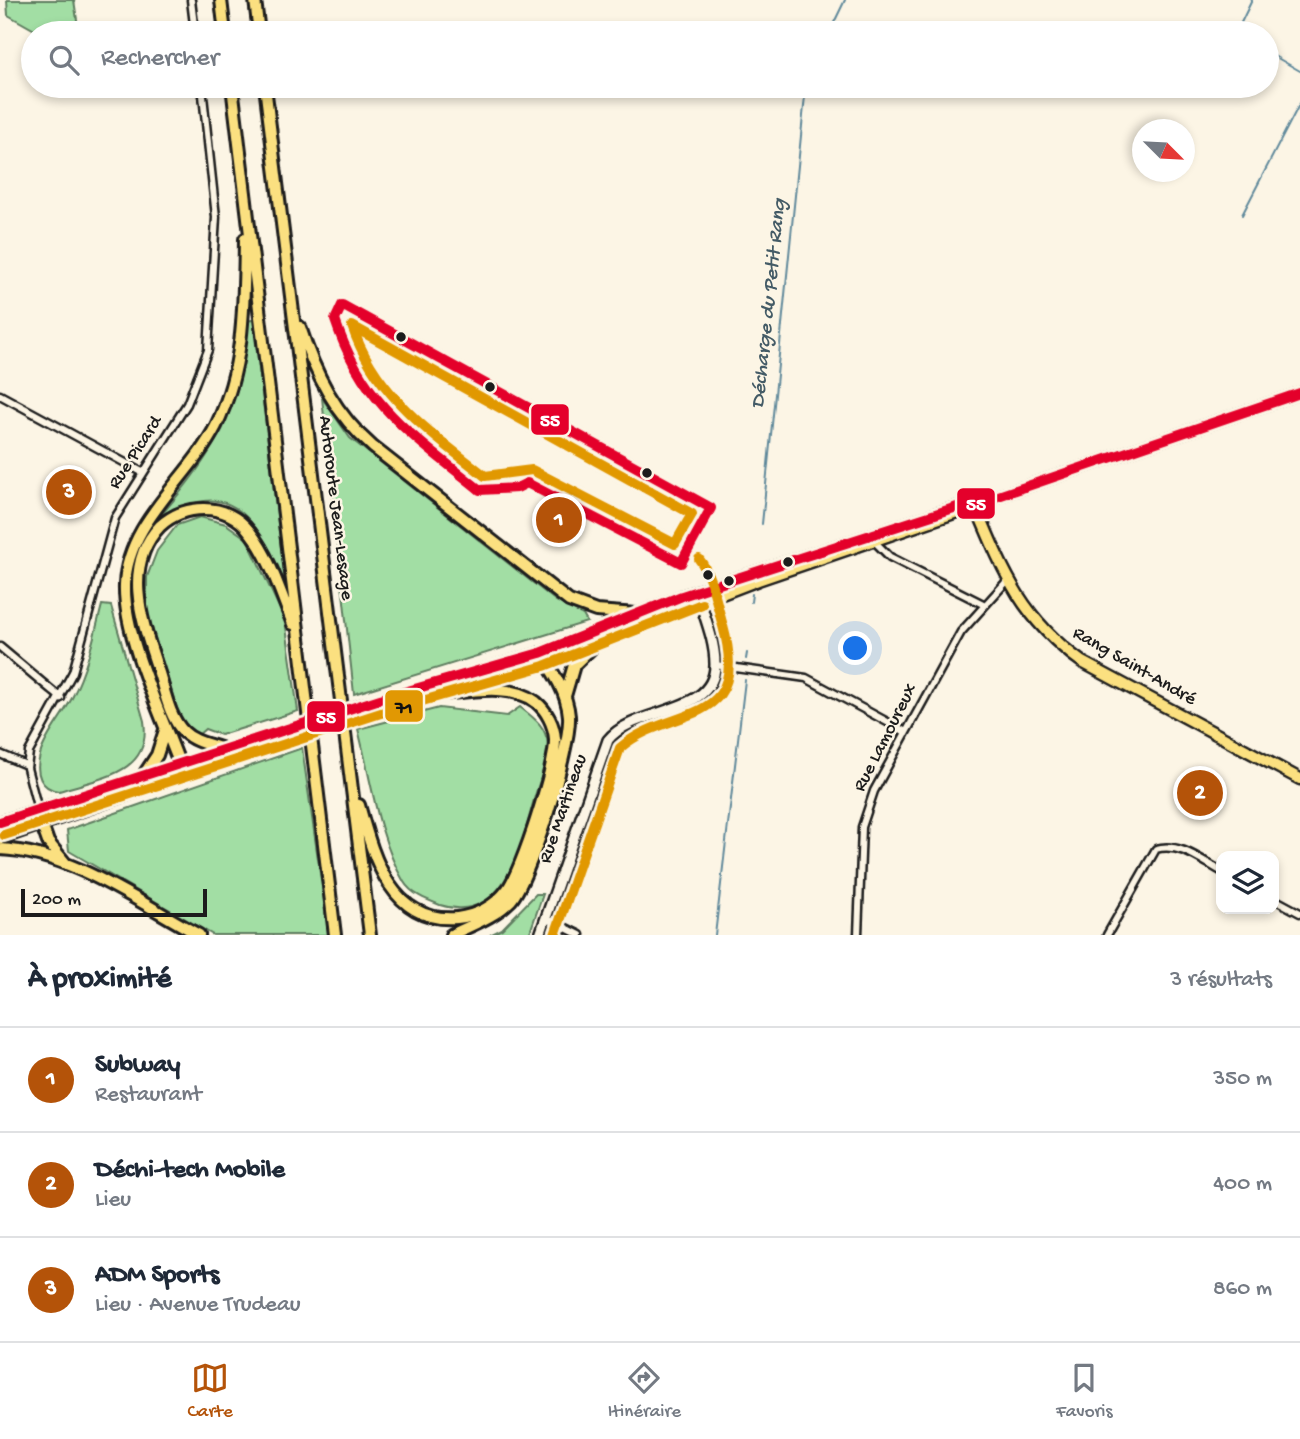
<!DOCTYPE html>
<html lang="fr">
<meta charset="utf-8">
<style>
:root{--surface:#fff;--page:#f2f2f3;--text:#1f2937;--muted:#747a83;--line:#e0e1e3;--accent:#b45309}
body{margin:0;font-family:"Gochi Hand",sans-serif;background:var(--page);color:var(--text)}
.controls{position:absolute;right:21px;bottom:21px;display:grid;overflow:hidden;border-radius:14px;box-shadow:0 4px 10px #0003}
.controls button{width:63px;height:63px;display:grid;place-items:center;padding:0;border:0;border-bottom:2px solid var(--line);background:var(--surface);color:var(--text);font:35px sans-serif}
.compass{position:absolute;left:1132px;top:119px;width:63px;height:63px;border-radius:50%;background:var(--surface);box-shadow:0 4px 10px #0003;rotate:114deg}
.scale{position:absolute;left:21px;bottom:18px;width:186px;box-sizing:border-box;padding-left:7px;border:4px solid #1c1c1c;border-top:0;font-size:19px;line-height:24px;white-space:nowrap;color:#1c1c1c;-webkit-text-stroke:5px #fcf5e5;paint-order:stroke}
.you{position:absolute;left:856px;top:649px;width:24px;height:24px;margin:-18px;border:5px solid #fff;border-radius:50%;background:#1a73e8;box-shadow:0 0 0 10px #1a73e833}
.badge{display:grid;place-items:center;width:46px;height:46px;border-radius:50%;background:var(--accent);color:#fff;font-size:23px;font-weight:700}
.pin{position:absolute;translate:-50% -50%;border:4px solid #fff;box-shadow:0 2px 7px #0006}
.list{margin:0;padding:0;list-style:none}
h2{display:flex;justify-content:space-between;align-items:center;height:91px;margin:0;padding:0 28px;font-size:30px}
h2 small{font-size:23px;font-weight:400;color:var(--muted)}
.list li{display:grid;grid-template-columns:46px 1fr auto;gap:21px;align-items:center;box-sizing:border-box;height:105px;padding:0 28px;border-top:2px solid var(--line)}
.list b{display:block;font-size:26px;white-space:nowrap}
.list p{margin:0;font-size:23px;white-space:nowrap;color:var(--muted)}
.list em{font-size:23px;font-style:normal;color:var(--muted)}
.icon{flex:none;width:38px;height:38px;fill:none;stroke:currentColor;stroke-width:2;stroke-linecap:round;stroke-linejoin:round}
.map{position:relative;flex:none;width:1300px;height:935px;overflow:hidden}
.search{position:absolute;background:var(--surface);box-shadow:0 4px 10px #0003;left:21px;right:21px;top:21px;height:77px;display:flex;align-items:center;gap:18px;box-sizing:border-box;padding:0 24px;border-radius:38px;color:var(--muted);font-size:26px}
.sheet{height:406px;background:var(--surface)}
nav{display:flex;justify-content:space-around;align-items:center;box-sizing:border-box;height:98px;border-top:2px solid var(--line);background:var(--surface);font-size:19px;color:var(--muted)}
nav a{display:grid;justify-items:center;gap:4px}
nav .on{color:var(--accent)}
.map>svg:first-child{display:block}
</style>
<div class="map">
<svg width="1300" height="935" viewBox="0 0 1300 935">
<rect width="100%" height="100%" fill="#fcf5e5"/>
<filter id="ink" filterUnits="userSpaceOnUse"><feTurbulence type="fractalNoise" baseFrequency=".0143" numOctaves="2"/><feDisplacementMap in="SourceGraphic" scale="14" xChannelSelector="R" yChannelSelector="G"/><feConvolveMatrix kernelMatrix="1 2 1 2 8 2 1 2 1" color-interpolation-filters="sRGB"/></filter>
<g filter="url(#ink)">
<path fill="#a2dea4" stroke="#5f7d60" stroke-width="2" d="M 7,0 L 74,0 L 79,33 L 40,33 L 8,15 Z
M 253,320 L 286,589 L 283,589 C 271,553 249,490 198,502 C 183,505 167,521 155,522 C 192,480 227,436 239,380 C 244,361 244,340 246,321 Z
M 322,398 L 350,438 L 556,601 L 583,615 L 587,622 L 354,694 Z
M 200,517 L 226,524 L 247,539 L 285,620 L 298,711 L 221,735 L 205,729 L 197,736 L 181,721 L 147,612 L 147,577 L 157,551 L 177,525 Z
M 102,605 L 111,606 L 144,721 C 152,774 99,778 59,791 C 40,789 35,773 40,755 C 45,736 63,716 72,698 C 87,669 94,637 102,605 Z
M 520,707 C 534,718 545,725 548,744 C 550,759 539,781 535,796 C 522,841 507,926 440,905 C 427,900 411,894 404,882 C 378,838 371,779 358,729 L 439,708 L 507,716 Z
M 302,748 L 329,935 L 213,935 L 69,851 L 67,830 Z
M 536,894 L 543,894 L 529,935 L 490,935 L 502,929 Z"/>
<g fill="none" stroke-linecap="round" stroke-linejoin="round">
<path stroke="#60899b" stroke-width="2" d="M 829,33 L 845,0
M 1236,33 L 1252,0
M 1267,52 L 1300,71
M 1242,215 L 1300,103
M 762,524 L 806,86
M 751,602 L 752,594
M 746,659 L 747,653
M 715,935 L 745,680"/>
<g stroke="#1c1c1c" stroke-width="11">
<path id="street" d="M 191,0 L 195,33
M 0,395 L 142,472
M 873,540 L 890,557 L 983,604
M 0,647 L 61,698
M 715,665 L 806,678 L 904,731
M 0,754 L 26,765
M 42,825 L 27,768 L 29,752 L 73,672 L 115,518 L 187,404 L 208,350 L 216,217 L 202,86
M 1274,899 L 1300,913
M 546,918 L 580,935
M 858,935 L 862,827 L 874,791 L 961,632 L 1007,581
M 1107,935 L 1156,849 C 1179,842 1201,860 1221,871"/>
</g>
<g stroke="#1c1c1c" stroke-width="14">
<path id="secondary" d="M 540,935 L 608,740 C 635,706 716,716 715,664 C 715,639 703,614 697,591"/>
</g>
<g stroke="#1c1c1c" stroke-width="15">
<path id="primary" d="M 975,504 C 1003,571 1021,618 1082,662 L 1300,779
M 358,706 L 540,653 L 682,596 L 957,507 L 975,504 L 1300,393
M 360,717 L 568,653 L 758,580 L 969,508
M 0,822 L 292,728
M 0,839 L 293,738"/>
</g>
<g stroke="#1c1c1c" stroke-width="16">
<path id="highway" d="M 221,0 L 225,33
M 255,0 L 259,33
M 232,86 L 335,935
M 265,86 L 370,935
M 300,327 C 315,374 335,414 373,447 L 569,601 L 596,611 L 637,614
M 565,696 L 574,665 L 596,644
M 223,749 C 209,744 194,742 184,732 C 169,717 165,692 159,673 C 144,626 120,568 160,526 C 172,515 187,509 204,509 C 222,509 239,517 250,532 C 271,559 280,592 293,624
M 143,776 L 157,755 L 165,730
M 184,776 C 166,724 123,638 125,585 C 127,522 189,479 216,426 C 245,366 244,304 245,239
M 359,805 C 373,855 390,924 457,918 C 476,916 495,906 507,890 C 522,871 556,764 555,739 C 554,725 547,711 536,702 C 509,681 463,693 432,695
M 42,825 L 48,842 L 66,864
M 0,849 C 71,852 138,902 199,935
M 451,935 C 471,925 495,917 511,900 C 531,877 571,747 569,716 C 567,692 553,672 540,653"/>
</g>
<use href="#street" stroke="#fcf5e5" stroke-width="6"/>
<use href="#secondary" stroke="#fcf5e5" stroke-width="9"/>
<use href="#primary" stroke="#fbe080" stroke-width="10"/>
<use href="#highway" stroke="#fbe080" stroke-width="10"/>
<g stroke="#1c1c1c" stroke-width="15" stroke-linecap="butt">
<path id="primary-bridge" d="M 292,728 L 358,706
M 293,738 L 360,717"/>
</g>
<use href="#primary-bridge" stroke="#fbe080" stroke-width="10"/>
<g stroke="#fcf5e5" stroke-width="16">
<path id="bus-1" d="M 342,305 L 711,508 L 681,563 L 527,483 L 517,488 L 480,490 C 413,436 363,405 335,320 Z
M 0,822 L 380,699 L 540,653 L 682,596 L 957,507 L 975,504 L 1300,393"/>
</g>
<g stroke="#fcf5e5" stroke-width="16">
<path id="bus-2" d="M 352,326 L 692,514 L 675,544 L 532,470 L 485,476 C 431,433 375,395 352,326 Z
M 4,835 L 384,712 L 544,666 L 702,604
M 555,935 L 620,748 C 670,704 752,730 723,626 C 717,606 712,575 699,559"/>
</g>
<use href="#bus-1" stroke="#e4002b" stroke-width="10"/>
<use href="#bus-2" stroke="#e19803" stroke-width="10"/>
</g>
</g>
<g fill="#1c1c1c" stroke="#fcf5e5" stroke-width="2.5">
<circle cx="401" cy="337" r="6"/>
<circle cx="490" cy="387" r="6"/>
<circle cx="647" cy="473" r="6"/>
<circle cx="788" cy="562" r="6"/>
<circle cx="708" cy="575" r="6"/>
<circle cx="729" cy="581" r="6"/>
</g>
<g text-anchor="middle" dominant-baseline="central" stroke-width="5" stroke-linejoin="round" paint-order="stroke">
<g font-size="19" fill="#1c1c1c" stroke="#fcf5e5">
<text transform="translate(136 453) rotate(-57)">Rue Picard</text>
<text transform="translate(335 508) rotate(83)">Autoroute Jean-Lesage</text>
<text transform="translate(1134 667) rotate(30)">Rang Saint-André</text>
<text transform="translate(886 738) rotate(-63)">Rue Lamoureux</text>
<text transform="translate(564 809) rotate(-71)">Rue Martineau</text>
</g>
<g font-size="21" font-style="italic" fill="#445b66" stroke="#fcf5e5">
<text transform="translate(770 304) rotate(-84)">Décharge du Petit Rang</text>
</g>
</g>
<g stroke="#fcf5e5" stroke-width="2.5">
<rect x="530" y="403" width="40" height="33" rx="7" fill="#e4002b"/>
<rect x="956" y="487" width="40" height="33" rx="7" fill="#e4002b"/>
<rect x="384" y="689" width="40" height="34" rx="7" fill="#e19803"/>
<rect x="306" y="700" width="40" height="33" rx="7" fill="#e4002b"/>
</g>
<g font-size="19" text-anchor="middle" font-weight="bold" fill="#fff">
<text x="550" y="426">55</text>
<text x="976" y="510">55</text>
<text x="326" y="723">55</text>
</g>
<g font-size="19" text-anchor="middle" font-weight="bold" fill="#111">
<text x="404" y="713">71</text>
</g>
</svg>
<div class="controls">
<button><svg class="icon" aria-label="layers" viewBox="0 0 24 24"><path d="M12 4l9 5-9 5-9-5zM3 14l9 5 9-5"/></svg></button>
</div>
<svg class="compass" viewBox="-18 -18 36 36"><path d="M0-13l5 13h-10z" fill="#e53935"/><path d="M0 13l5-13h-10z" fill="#747a83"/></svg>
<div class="scale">200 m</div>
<div class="you"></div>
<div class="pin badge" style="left:559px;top:520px">1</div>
<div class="pin badge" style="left:1200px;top:793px">2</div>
<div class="pin badge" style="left:69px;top:492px">3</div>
<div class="search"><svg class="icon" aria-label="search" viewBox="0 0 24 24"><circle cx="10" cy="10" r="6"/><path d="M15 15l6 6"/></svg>Rechercher</div>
</div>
<section class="sheet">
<h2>À proximité<small>3 résultats</small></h2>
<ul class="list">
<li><span class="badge">1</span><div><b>Subway</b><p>Restaurant</p></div><em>350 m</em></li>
<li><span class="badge">2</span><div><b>Déchi-tech Mobile</b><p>Lieu</p></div><em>400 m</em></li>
<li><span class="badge">3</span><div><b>ADM Sports</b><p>Lieu · Avenue Trudeau</p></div><em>860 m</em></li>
</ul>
</section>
<nav>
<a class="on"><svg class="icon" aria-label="map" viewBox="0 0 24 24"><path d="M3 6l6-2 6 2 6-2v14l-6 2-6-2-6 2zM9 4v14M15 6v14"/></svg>Carte</a>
<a><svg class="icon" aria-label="directions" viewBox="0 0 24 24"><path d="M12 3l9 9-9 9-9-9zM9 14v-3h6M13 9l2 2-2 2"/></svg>Itinéraire</a>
<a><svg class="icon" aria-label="saved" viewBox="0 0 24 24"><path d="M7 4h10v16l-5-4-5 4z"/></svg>Favoris</a>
</nav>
